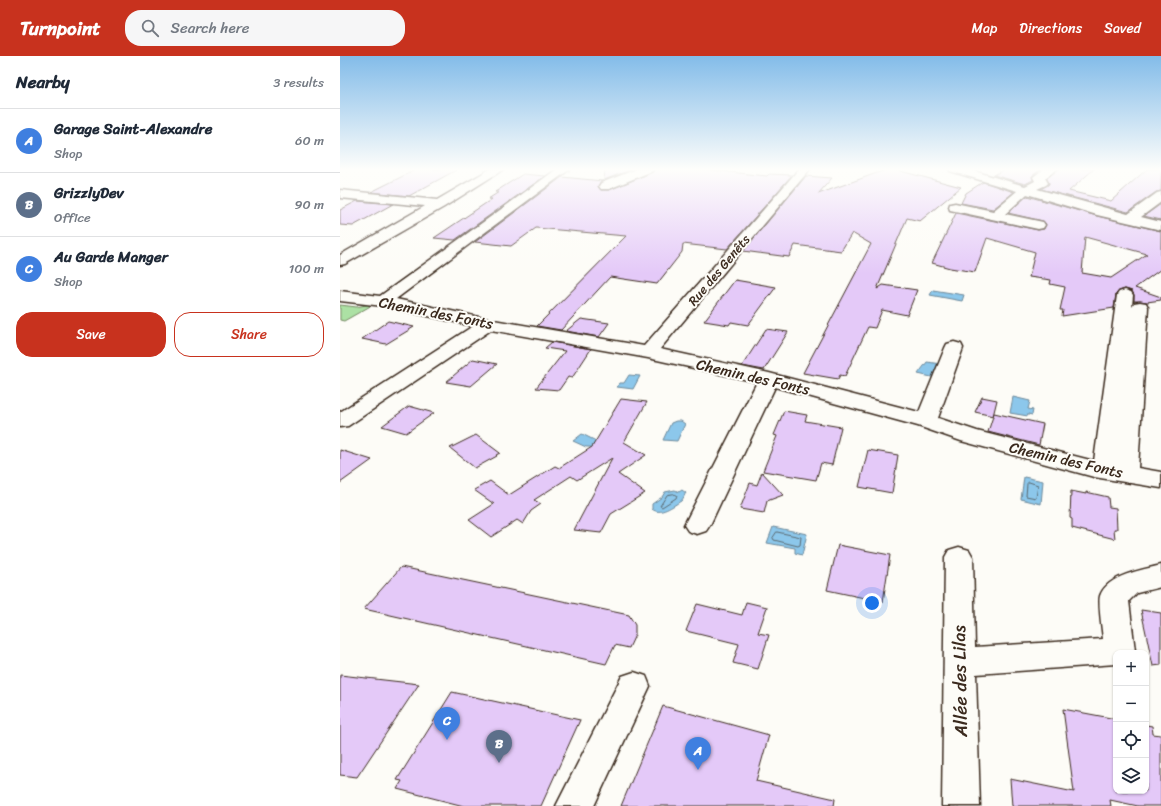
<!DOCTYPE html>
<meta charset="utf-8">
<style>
:root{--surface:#fff;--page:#f6f6f7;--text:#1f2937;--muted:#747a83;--line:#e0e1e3;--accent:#c8321e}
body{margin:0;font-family:Sriracha,sans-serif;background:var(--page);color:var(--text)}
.controls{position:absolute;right:12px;bottom:12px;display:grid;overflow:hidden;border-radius:8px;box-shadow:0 1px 3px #0004}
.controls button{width:36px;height:36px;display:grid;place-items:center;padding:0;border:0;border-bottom:1px solid var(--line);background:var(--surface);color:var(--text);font:20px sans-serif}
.you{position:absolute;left:532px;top:547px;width:14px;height:14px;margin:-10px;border:3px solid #fff;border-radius:50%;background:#1a73e8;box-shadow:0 0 0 6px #1a73e833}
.badge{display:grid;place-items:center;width:26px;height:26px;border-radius:50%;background:var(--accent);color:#fff;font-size:13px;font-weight:700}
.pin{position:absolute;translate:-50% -33px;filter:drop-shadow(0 1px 2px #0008)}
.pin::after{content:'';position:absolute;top:21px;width:14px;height:12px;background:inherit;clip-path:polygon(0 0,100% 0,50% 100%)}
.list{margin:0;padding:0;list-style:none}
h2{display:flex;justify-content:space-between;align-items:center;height:52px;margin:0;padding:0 16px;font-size:17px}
h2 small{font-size:13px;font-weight:400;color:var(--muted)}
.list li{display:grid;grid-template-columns:26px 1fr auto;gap:12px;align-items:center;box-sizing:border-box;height:64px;padding:0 16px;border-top:1px solid var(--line)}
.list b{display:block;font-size:15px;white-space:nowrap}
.list p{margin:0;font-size:13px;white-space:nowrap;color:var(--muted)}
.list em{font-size:13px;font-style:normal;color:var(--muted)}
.actions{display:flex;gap:8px;padding:12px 16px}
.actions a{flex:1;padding:9px 0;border:1px solid var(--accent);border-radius:16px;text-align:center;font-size:14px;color:var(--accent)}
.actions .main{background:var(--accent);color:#fff}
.icon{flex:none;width:22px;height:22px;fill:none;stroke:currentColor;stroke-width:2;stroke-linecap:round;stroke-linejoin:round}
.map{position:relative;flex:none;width:821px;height:750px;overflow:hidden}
header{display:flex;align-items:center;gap:24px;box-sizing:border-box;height:56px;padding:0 20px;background:var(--accent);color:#fff}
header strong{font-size:19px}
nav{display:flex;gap:22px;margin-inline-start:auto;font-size:14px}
.search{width:280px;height:36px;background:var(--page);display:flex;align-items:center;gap:10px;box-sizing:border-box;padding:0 14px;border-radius:16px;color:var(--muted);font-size:15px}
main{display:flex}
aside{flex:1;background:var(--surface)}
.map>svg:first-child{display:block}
</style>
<header>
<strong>Turnpoint</strong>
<div class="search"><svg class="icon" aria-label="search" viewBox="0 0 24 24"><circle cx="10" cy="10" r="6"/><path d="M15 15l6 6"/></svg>Search here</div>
<nav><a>Map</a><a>Directions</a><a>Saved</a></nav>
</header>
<main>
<aside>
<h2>Nearby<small>3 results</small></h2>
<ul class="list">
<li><span class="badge" style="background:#3f7fe0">A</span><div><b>Garage Saint-Alexandre</b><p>Shop</p></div><em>60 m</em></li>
<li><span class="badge" style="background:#5c6f8a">B</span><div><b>GrizzlyDev</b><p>Office</p></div><em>90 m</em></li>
<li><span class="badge" style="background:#3f7fe0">C</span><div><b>Au Garde Manger</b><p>Shop</p></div><em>100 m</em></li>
</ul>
<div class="actions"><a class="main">Save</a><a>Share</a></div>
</aside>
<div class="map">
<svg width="821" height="750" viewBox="0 0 821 750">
<rect width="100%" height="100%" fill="#fdfcf7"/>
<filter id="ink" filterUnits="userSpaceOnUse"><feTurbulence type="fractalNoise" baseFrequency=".025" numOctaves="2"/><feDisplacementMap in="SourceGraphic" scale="8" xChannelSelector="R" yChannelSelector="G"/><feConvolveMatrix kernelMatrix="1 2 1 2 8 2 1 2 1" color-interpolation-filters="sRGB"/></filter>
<g filter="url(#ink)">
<path fill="#ace1a4" stroke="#748661" d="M 30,248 L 34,248 L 4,265 L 0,264 L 0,249 L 17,251 Z"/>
<path fill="#8cc7eb" stroke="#6c8899" d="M 593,234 L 624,239 L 622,245 L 590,239 Z
M 587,306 L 601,308 L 596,322 L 578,318 Z
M 289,319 L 300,320 L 293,333 L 277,331 L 280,327 L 284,327 Z
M 673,341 L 690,345 L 688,353 L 693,354 L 692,359 L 688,358 L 688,360 L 670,357 Z
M 336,365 L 341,365 L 345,368 L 337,385 L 323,384 L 331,367 Z
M 242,378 L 262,388 L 255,393 L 250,391 L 246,391 L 233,385 Z
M 684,421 L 703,425 L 701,448 L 681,443 Z
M 335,434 L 339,436 L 342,434 L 346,437 C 344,439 344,442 341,445 C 333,450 320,460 312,453 L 312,448 L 322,441 L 325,436 Z
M 433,471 L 467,478 L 462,499 L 455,497 L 455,492 L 427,487 Z"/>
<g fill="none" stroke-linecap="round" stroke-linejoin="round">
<path stroke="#5b6970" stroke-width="1" d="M 689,426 L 698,429 L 696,442 L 686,440 L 687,428 Z
M 334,438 L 337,440 L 336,442 L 322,451 L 320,450 L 327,439 Z
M 437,476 L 461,481 L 460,489 L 458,490 L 434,484 L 433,482 Z"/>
</g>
<path fill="#e4c9f8" stroke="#3b2a1e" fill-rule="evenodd" d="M 77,113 L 118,113 L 69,140 L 31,136 Z
M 265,113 L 292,113 L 264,124 Z
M 314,113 L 362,113 L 427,120 L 429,118 L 452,119 L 387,193 L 343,188 L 342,196 L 317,228 L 270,221 L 221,274 L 197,270 L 286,180 L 196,172 L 171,190 L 135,186 L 222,121 L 263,125 L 260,126 L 258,131 L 261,134 L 269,134 L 313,116 Z
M 548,113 L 553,113 L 621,131 L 580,165 L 567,162 L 537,233 L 543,229 L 577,234 L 567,259 L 542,254 L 535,272 L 528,271 L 505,320 L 500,319 L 498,323 L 463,317 L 531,188 L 512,177 L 501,195 L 455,189 L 449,201 L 403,195 L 466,120 L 492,122 L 478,138 Z
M 665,113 L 701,113 L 692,120 L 693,124 L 685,128 L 654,119 Z
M 718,113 L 754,113 L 729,135 L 771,145 L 807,113 L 821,113 L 821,135 L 816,136 L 788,156 L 701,133 L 709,128 L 707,122 Z
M 183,118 L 205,120 L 115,184 L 94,182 L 152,143 L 148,143 L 159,136 L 155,136 Z
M 643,126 L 674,136 L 653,153 L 621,147 L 626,137 Z
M 687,140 L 757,160 L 821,175 L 821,213 L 795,232 L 821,241 L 821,244 L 807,246 L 800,245 L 794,245 L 794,239 L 792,235 L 785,233 L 779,235 L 776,238 L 774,252 L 722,260 L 723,254 L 720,254 L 725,231 L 710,228 L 711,224 L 689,221 L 695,196 L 647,182 L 635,216 L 610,212 L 592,207 L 616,157 L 698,174 L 704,173 L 706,168 L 703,165 L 668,157 ZM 745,181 L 807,198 L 771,222 L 742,217 Z
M 17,145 L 53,148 L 13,170 L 0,169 L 0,154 Z
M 821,148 L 821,164 L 804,160 Z
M 395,224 L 436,231 L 408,269 L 391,266 L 389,269 L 364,265 Z
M 241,263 L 269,267 L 259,281 L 226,275 Z
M 48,265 L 74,271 L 46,288 L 22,283 Z
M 426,273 L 448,276 L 424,314 L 402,310 Z
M 212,286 L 251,293 L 232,322 L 228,321 L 219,334 L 196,332 L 225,295 L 205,292 Z
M 133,303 L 157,308 L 131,330 L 106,326 Z
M 642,341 L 657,344 L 653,360 L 635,356 Z
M 281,343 L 307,346 L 284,386 L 306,399 L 278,418 L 305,437 L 271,458 L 261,477 L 234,474 L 272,402 L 237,424 L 231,420 L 194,444 L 201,448 L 191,455 L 183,468 L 177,464 L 151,481 L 129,464 L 154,448 L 134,434 L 150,425 L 169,439 L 215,410 L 219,412 L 252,391 Z
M 69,350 L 94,357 L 66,377 L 42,370 Z
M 444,355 L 467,359 L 465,365 L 501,371 L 492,409 L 481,407 L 476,424 L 423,415 L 437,380 L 434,379 Z
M 654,357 L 703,368 L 699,389 L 648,376 Z
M 136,379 L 160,397 L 156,399 L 157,400 L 135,412 L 110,392 Z
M 0,394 L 32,404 L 0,427 Z
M 528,394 L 558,399 L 552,437 L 519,431 Z
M 422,416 L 443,439 L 427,445 L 424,457 L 400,453 L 410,427 L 417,429 Z
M 731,435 L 746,438 L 746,436 L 768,441 L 769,451 L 776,452 L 777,473 L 774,473 L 775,483 L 732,472 L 732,463 L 730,462 Z
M 498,489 L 550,499 L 543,546 L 487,534 Z
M 61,511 L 289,559 L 295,569 L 295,579 L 289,592 L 275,589 L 266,608 L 24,553 Z
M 406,546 L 427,551 L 418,577 L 429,579 L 418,613 L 393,607 L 399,588 L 346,575 L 357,548 L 402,559 Z
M 801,554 L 821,557 L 821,609 L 813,610 Z
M 0,619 L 79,628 L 17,721 L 0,719 Z
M 112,636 L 240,664 L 201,750 L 124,750 L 57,733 L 62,725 L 57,724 Z
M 323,650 L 429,679 L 416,725 L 495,743 L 494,750 L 281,750 Z
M 723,653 L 776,663 L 776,735 L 806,735 L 806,669 L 812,670 L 813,678 L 821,679 L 821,750 L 798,750 L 770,744 L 771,750 L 672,750 L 670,723 L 734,736 Z"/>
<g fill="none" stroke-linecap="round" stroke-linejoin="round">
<g stroke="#3b2a1e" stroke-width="3">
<path id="minor" d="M 150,113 L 164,113 L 104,151 L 5,208 L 0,209 L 0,199 L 85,150 L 0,142 L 0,134 L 97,144 Z
M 217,113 L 230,113 L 56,243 L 148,263 L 304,290 L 459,113 L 470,113 L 320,293 L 429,317 L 579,356 L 605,292 L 607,288 L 614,286 L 621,288 L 623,292 L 598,362 L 637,375 L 754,405 L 777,239 L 779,236 L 785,234 L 791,236 L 793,239 L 792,250 L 794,247 L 800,246 L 806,247 L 808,251 L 798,412 L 821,416 L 821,432 L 754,421 L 621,385 L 578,370 L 435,331 L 370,469 L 366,475 L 357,478 L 348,475 L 344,469 L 417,326 L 308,302 L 151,274 L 8,370 L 0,371 L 0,356 L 133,270 L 43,250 L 0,245 L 0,235 L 40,240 Z
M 297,113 L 313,113 L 312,115 L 269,133 L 261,133 L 259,130 L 261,127 Z
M 609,113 L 627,113 L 685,130 L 695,125 L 693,121 L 704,113 L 717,113 L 705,122 L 708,127 L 706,129 L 697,133 L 788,158 L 817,137 L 821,136 L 821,146 L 801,161 L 821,166 L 821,174 L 757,159 L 687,138 L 665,158 L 703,166 L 705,169 L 703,172 L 698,173 L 610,154 L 609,151 L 610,148 L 615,147 L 653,155 L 677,135 L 610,115 Z
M 619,491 L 629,494 L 633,501 L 635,591 L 763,583 C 762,574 758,547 760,540 C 767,519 802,514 821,509 L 821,531 L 797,537 L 789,545 L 795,595 L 794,597 L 776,597 L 776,608 L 636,618 L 640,750 L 602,750 L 605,501 L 609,494 Z
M 294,616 L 306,620 L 310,630 L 254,750 L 216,750 L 282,620 Z"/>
</g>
<use href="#minor" fill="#fdfcf7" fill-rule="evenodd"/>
</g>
</g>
<linearGradient id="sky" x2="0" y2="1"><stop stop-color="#83bce9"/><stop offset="0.52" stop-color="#fefefb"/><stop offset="1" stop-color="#fefefb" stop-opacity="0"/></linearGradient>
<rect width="821" height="218" fill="url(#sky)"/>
<g text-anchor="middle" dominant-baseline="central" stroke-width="4" stroke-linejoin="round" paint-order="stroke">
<g font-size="13" fill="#3b2a1e" stroke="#fdfcf7">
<text transform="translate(379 214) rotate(-50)">Rue des Genêts</text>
</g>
<g font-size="15" fill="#3b2a1e" stroke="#fdfcf7">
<text transform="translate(96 257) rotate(11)">Chemin des Fonts</text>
<text transform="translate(413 321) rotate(13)">Chemin des Fonts</text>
<text transform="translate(726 404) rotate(13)">Chemin des Fonts</text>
</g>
<g font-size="18" fill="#3b2a1e" stroke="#fdfcf7">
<text transform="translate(620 625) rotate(-91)">Allée des Lilas</text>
</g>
</g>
</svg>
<div class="controls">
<button>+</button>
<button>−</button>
<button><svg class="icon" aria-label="locate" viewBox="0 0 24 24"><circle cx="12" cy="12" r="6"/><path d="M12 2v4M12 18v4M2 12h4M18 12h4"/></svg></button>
<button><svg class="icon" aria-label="layers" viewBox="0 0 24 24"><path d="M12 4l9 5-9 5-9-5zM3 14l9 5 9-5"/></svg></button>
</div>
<div class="you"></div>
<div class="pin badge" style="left:358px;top:714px;background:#3f7fe0">A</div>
<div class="pin badge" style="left:159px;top:707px;background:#5c6f8a">B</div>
<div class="pin badge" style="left:107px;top:684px;background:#3f7fe0">C</div>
</div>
</main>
